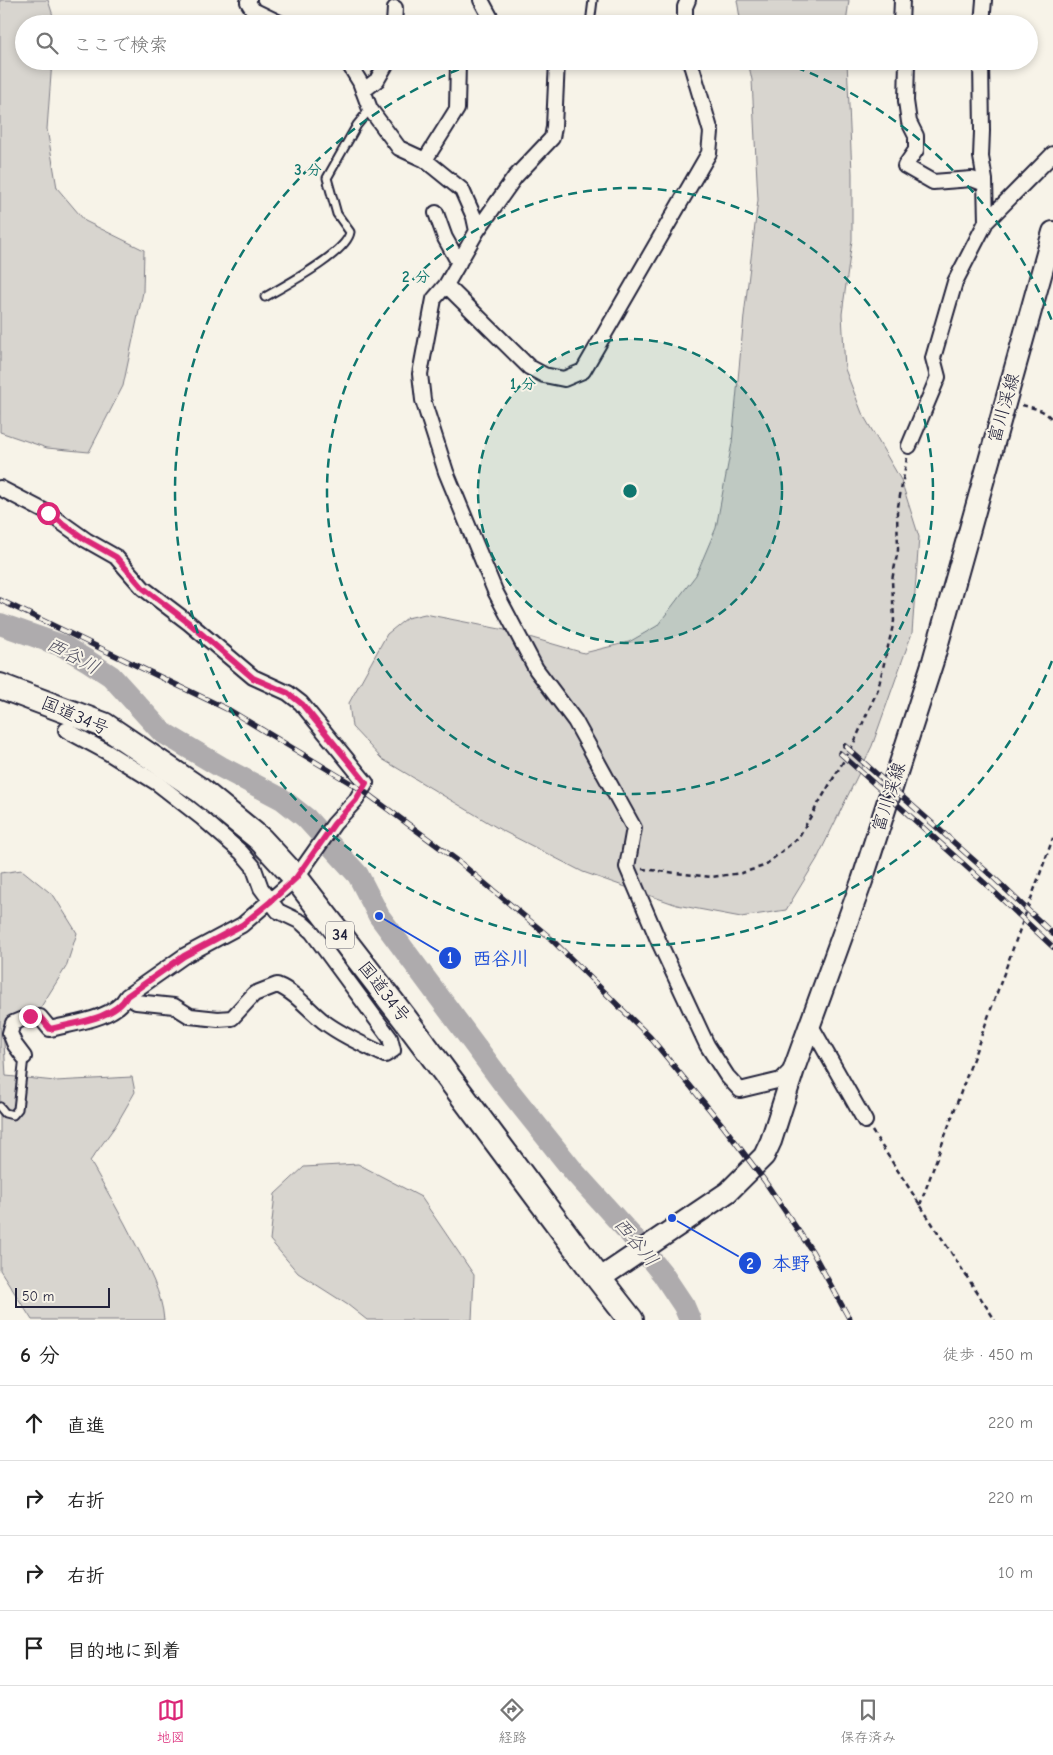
<!DOCTYPE html>
<html lang="ja">
<meta charset="utf-8">
<style>
:root{--surface:#fff;--page:#f6f6f6;--text:#222;--muted:#767676;--line:#e0e0e0;--accent:#db2777}
body{margin:0;font-family:"Comic Neue","Klee One",sans-serif;background:var(--page);color:var(--text)}
.scale{position:absolute;left:15px;bottom:12px;width:95px;box-sizing:border-box;padding-left:5px;border:2px solid #22223b;border-top:0;font-size:14px;line-height:18px;white-space:nowrap;color:#22223b;-webkit-text-stroke:4px #f7f3e8;paint-order:stroke}
.stop{position:absolute;width:15px;height:15px;margin:-11px;border:4px solid #db2777;border-radius:50%;background:#fff}
.stop.end{background:#db2777;border-color:#fff;box-shadow:0 1px 5px #0008}
.list{margin:0;padding:0;list-style:none}
h2{display:flex;justify-content:space-between;align-items:center;height:65px;margin:0;padding:0 20px;font-size:21px}
h2 small{font-size:16px;font-weight:400;color:var(--muted)}
.list li{display:grid;grid-template-columns:32px 1fr auto;gap:15px;align-items:center;box-sizing:border-box;height:75px;padding:0 20px;border-top:1px solid var(--line)}
.list b{display:block;font-size:19px;white-space:nowrap}
.list em{font-size:16px;font-style:normal;color:var(--muted)}
.icon{flex:none;width:28px;height:28px;fill:none;stroke:currentColor;stroke-width:2;stroke-linecap:round;stroke-linejoin:round}
.map{position:relative;flex:none;width:1053px;height:1320px;overflow:hidden}
.search{position:absolute;background:var(--surface);box-shadow:0 2px 8px #0003;left:15px;right:15px;top:15px;height:55px;display:flex;align-items:center;gap:12px;box-sizing:border-box;padding:0 18px;border-radius:28px;color:var(--muted);font-size:19px}
.sheet{height:365px;background:var(--surface)}
nav{display:flex;justify-content:space-around;align-items:center;box-sizing:border-box;height:70px;border-top:1px solid var(--line);background:var(--surface);font-size:14px;color:var(--muted)}
nav a{display:grid;justify-items:center;gap:2px}
nav .on{color:var(--accent)}
.map>svg:first-child{display:block}
</style>
<div class="map">
<svg width="1053" height="1320" viewBox="0 0 1053 1320">
<rect width="100%" height="100%" fill="#f7f3e8"/>
<filter id="ink" filterUnits="userSpaceOnUse"><feTurbulence type="fractalNoise" baseFrequency=".02" numOctaves="2"/><feDisplacementMap in="SourceGraphic" scale="10" xChannelSelector="R" yChannelSelector="G"/><feConvolveMatrix kernelMatrix="1 2 1 2 8 2 1 2 1" color-interpolation-filters="sRGB"/></filter>
<g filter="url(#ink)">
<path fill="#d8d5cf" stroke="#7d7c85" d="M 0,0 L 48,0 L 54,19 L 54,24 L 24,24 L 24,61 L 52,61 L 47,129 L 57,188 L 85,221 L 144,250 L 143,292 L 123,386 L 89,452 L 47,448 L 0,432 Z
M 737,0 L 849,0 L 846,24 L 741,24 Z
M 748,61 L 847,61 L 852,173 L 852,240 L 842,314 L 845,369 L 862,413 L 901,480 L 919,537 L 912,633 L 872,746 L 817,859 L 786,910 L 741,917 L 677,905 L 583,872 L 501,830 L 382,759 L 352,727 L 349,703 L 387,634 L 407,618 L 425,614 L 505,630 L 584,653 L 629,642 L 657,626 L 696,575 L 716,528 L 732,443 L 744,316 L 758,200 L 752,80 Z
M 22,870 L 54,896 L 77,933 L 66,967 L 39,1010 L 3,1026 L 6,1076 L 55,1081 L 132,1077 L 135,1092 L 116,1125 L 90,1161 C 106,1189 122,1217 136,1245 C 148,1268 162,1293 164,1320 L 32,1320 L 0,1270 L 0,873 Z
M 358,1164 L 421,1197 L 474,1275 L 472,1320 L 367,1320 L 348,1305 L 298,1273 L 270,1240 L 275,1194 L 304,1167 Z"/>
<g fill="none" stroke-linecap="round" stroke-linejoin="round">
<path stroke="#aeabad" stroke-width="22" d="M 0,624 L 63,646 L 88,661 L 111,676 L 162,732 L 221,767 L 282,799 L 306,818 L 358,875 L 379,916 L 503,1083 L 575,1173 L 631,1235 L 662,1273 L 684,1306 L 690,1320"/>
<g stroke="#22223b" stroke-width="11">
<path id="service" d="M 590,24 L 593,0
M 947,63 L 947,61
M 265,297 C 284,286 347,253 350,232 L 337,214 L 327,178 L 357,125 L 370,109
M 0,1107 L 5,1113 L 13,1115 L 18,1109 L 24,1057"/>
</g>
<g stroke="#22223b" stroke-width="18">
<path id="minor" d="M 249,0 L 248,2 L 253,10 L 282,24
M 481,0 L 494,24
M 394,24 L 395,8
M 685,24 L 685,7 L 688,0
M 901,24 L 902,0
M 982,24 L 984,0
M 347,61 L 360,82 L 370,109 L 399,148 L 425,160 L 462,190 L 474,217 L 477,231 L 446,285 L 434,299 L 420,374 L 423,400 L 446,472 L 495,591 L 536,669 L 575,721 L 634,828 L 627,867 L 659,942 L 707,1045 L 727,1076 L 740,1090 L 781,1080 L 793,1068
M 907,61 L 906,101 L 909,122 L 916,136 L 916,150 L 905,166 L 933,182 L 972,179 L 985,184
M 981,61 L 982,131 L 981,157 L 985,180 L 986,222
M 363,91 L 377,80 L 388,61
M 425,160 L 457,109 L 458,63 L 463,61
M 436,213 L 445,238 L 459,263
M 477,231 L 515,177 L 552,138 L 554,127 L 557,61
M 446,285 L 529,367 L 544,375 L 564,379 L 583,371 L 709,153 L 711,132 L 690,61
M 909,446 L 938,377 L 933,358 L 955,282 L 986,222 L 1053,154
M 0,488 L 48,513 L 86,540 L 116,557 L 143,588 L 189,623 L 253,677 L 288,693 L 301,703 L 366,783 L 356,800 L 334,824 L 296,878 L 242,925 L 184,956 L 127,996
M 810,1024 L 865,1121
M 24,1057 L 15,1045 L 10,1033 L 13,1023 L 30,1016 L 40,1017 L 50,1029 C 73,1023 115,1019 127,996 L 136,1002 L 174,1006 L 190,1016 L 218,1019 L 232,1018 L 254,994 L 277,985 C 295,992 308,1009 323,1021 C 341,1035 364,1045 385,1055 L 393,1050 L 390,1038 L 312,932 L 301,922 L 278,911 L 261,888 L 253,866 L 241,852 L 202,818 L 157,783 L 107,752 L 66,730"/>
</g>
<g stroke="#22223b" stroke-width="24">
<path id="secondary" d="M 599,1279 L 728,1192 L 764,1156 L 771,1141 L 795,1066 L 862,881 L 933,661 L 1053,232"/>
</g>
<g stroke="#22223b" stroke-width="28">
<path id="trunk" d="M 0,686 L 104,725 L 200,790 L 260,839 L 296,878 L 405,1019 L 599,1279 L 631,1320"/>
</g>
<path stroke="#22223b" stroke-width="2.5" stroke-dasharray="5 4" stroke-linecap="butt" d="M 1022,405 C 1034,408 1046,410 1053,421
M 642,869 L 711,877 L 742,873 L 764,866 L 798,838 L 853,745 L 878,689 L 894,621 L 892,580 L 898,550 L 897,512 L 907,458
M 872,1131 L 995,1320
M 920,1205 L 1053,838"/>
<use href="#service" stroke="#f7f3e8" stroke-width="7"/>
<use href="#minor" stroke="#f7f3e8" stroke-width="14"/>
<use href="#secondary" stroke="#f7f3e8" stroke-width="20"/>
<use href="#trunk" stroke="#f7f3e8" stroke-width="24"/>
<g stroke="#22223b" stroke-width="5.5">
<path id="rail" d="M 0,600 L 231,711 L 362,790 L 458,861 L 547,935 L 650,1037 L 724,1127 L 764,1180 L 812,1251 L 850,1320
M 845,746 L 994,878 L 1053,934
M 840,753 L 989,887 L 1053,947"/>
</g>
<use href="#rail" stroke="#f7f3e8" stroke-width="4" stroke-dasharray="11" stroke-linecap="butt"/>
</g>
</g>
<g fill="none" stroke-linecap="round" stroke-linejoin="round" filter="url(#ink)">
<path stroke="#db2777" stroke-width="6" d="M 30,1016 L 40,1017 L 50,1029 C 73,1023 115,1019 127,996 L 184,956 L 242,925 L 270,902 L 296,878 L 334,824 L 356,800 L 366,783 L 302,704 L 288,693 L 253,678 L 189,623 L 143,588 L 116,557 L 86,540 L 48,513"/>
</g>
<circle cx="630" cy="491" r="152" fill="#0f766e" fill-opacity=".12"/>
<g fill="none" stroke="#0f766e" stroke-width="2.5" stroke-dasharray="9 6">
<circle cx="630" cy="491" r="152"/>
<circle cx="630" cy="491" r="303"/>
<path d="M1052 661A455 455 0 1 1 478 62M782 62A455 455 0 0 1 1052 321"/>
</g>
<g text-anchor="middle" dominant-baseline="central" stroke-width="4" stroke-linejoin="round" paint-order="stroke">
<rect fill="#f7f3e8" stroke="#62616f" stroke-width="1" x="326" y="921.5" width="28" height="27" rx="4"/>
<g font-size="16" font-weight="bold" fill="#22223b">
<text x="340" y="935">34</text>
</g>
<g font-size="18" fill="#22223b" stroke="#f7f3e8">
<text transform="translate(1004 408) rotate(-74)">富川渓線</text>
<text transform="translate(75 716) rotate(23)">国道34号</text>
<text transform="translate(889 797) rotate(-72)">富川渓線</text>
<text transform="translate(384 992) rotate(52)">国道34号</text>
</g>
<g font-size="19" font-style="italic" fill="#535263" stroke="#f7f3e8">
<text transform="translate(73 656) rotate(28)">西谷川</text>
<text transform="translate(636 1242) rotate(50)">西谷川</text>
</g>
</g>
<circle cx="630" cy="491" r="8" fill="#0f766e" stroke="#f7f3e8" stroke-width="2.5"/>
<g font-size="15" text-anchor="middle" font-weight="bold" fill="#0f766e" stroke="#f7f3e8" stroke-width="4" stroke-linejoin="round" paint-order="stroke">
<text x="308" y="175">3 分</text>
<text x="416" y="282">2 分</text>
<text x="523" y="389">1 分</text>
</g>
<path fill="none" stroke="#1d4ed8" stroke-width="2" d="M379 916L450 958M672 1218L750 1263"/>
<g fill="#1d4ed8" stroke="#f7f3e8" stroke-width="2">
<circle cx="379" cy="916" r="5"/>
<circle cx="672" cy="1218" r="5"/>
<circle cx="450" cy="958" r="12"/>
<circle cx="750" cy="1263" r="12"/>
</g>
<g font-size="15" text-anchor="middle" font-weight="bold" fill="#fff">
<text x="450" y="963">1</text>
<text x="750" y="1269">2</text>
</g>
<g font-size="19" text-anchor="middle" font-weight="bold" fill="#1d4ed8" stroke="#f7f3e8" stroke-width="4" stroke-linejoin="round" paint-order="stroke">
<text x="501" y="965">西谷川</text>
<text x="791" y="1270">本野</text>
</g>
</svg>
<div class="scale">50 m</div>
<div class="stop" style="left:48px;top:513px"></div>
<div class="stop end" style="left:30px;top:1016px"></div>
<div class="search"><svg class="icon" aria-label="search" viewBox="0 0 24 24"><circle cx="10" cy="10" r="6"/><path d="M15 15l6 6"/></svg>ここで検索</div>
</div>
<section class="sheet">
<h2>6 分<small>徒歩 · 450 m</small></h2>
<ul class="list">
<li><svg class="icon" aria-label="ahead" viewBox="0 0 24 24"><path d="M12 20V5M6 11l6-6 6 6"/></svg><div><b>直進</b></div><em>220 m</em></li>
<li><svg class="icon" aria-label="right" viewBox="0 0 24 24"><path d="M7 20v-9h11M14 6l5 5-5 5"/></svg><div><b>右折</b></div><em>220 m</em></li>
<li><svg class="icon" aria-label="right" viewBox="0 0 24 24"><path d="M7 20v-9h11M14 6l5 5-5 5"/></svg><div><b>右折</b></div><em>10 m</em></li>
<li><svg class="icon" aria-label="arrive" viewBox="0 0 24 24"><path d="M6 21V4h12l-3 4 3 4H6"/></svg><div><b>目的地に到着</b></div></li>
</ul>
</section>
<nav>
<a class="on"><svg class="icon" aria-label="map" viewBox="0 0 24 24"><path d="M3 6l6-2 6 2 6-2v14l-6 2-6-2-6 2zM9 4v14M15 6v14"/></svg>地図</a>
<a><svg class="icon" aria-label="directions" viewBox="0 0 24 24"><path d="M12 3l9 9-9 9-9-9zM9 14v-3h6M13 9l2 2-2 2"/></svg>経路</a>
<a><svg class="icon" aria-label="saved" viewBox="0 0 24 24"><path d="M7 4h10v16l-5-4-5 4z"/></svg>保存済み</a>
</nav>
